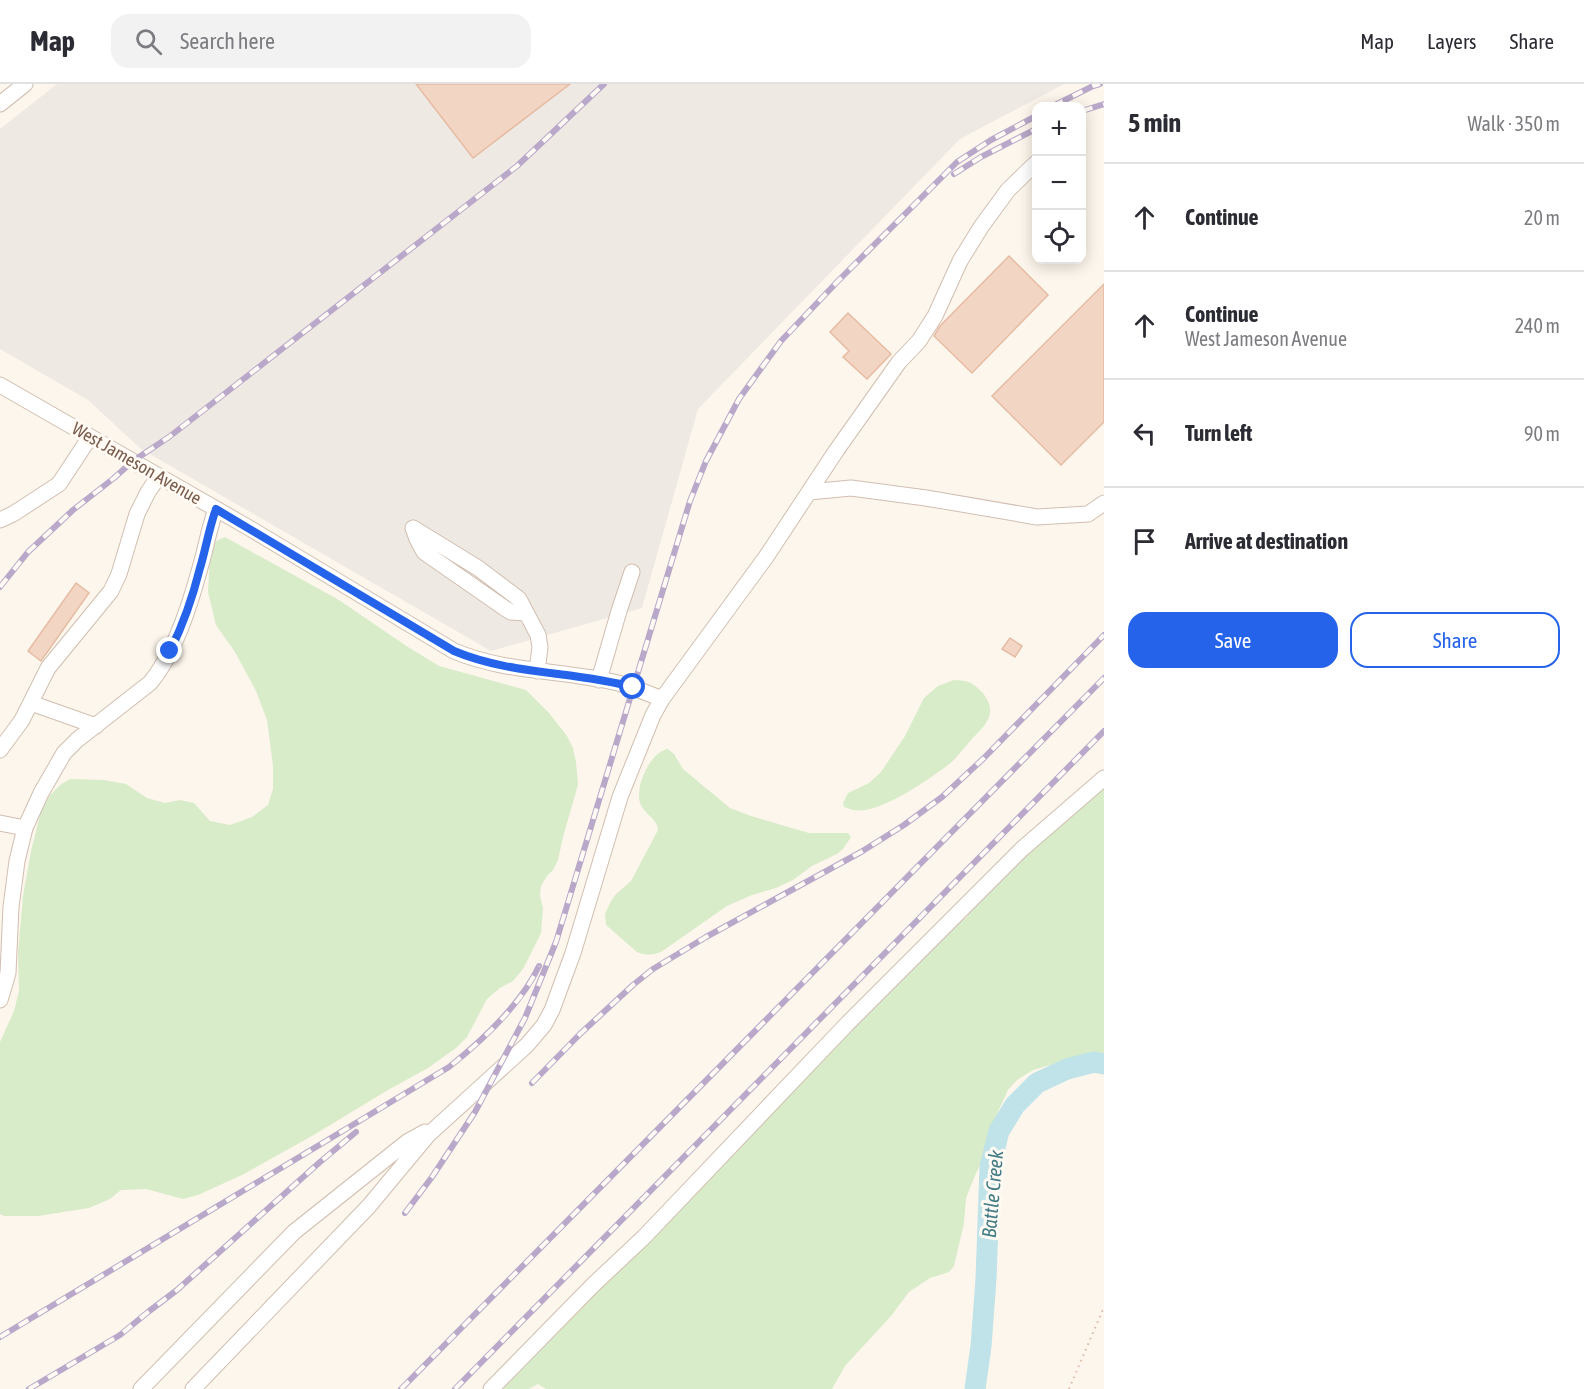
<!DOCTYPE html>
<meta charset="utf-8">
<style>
:root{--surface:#fff;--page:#f2f2f3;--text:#2b2b33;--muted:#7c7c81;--line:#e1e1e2;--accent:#2563eb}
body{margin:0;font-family:"Asap Condensed",sans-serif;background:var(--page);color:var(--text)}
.controls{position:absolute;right:18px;top:18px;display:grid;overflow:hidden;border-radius:12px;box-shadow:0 3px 15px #0003}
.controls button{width:54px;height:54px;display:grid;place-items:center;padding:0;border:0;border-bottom:2px solid var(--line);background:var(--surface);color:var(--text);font:30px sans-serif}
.stop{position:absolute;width:18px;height:18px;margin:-14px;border:4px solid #2563eb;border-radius:50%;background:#fff}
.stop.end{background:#2563eb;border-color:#fff;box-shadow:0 2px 6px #0008}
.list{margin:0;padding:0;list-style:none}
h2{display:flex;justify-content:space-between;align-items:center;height:78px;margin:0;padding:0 24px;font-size:26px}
h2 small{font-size:20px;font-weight:400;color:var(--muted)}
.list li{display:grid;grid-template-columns:39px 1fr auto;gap:18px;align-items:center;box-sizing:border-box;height:108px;padding:0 24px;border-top:2px solid var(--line)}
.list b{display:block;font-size:22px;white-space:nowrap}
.list p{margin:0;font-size:20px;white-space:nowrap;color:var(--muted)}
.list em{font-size:20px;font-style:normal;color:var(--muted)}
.actions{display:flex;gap:12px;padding:18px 24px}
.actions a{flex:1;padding:14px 0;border:2px solid var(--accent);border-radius:18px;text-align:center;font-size:21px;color:var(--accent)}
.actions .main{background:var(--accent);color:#fff}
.icon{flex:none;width:33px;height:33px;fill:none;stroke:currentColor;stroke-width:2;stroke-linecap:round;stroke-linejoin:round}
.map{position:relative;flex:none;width:1104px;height:1305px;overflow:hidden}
header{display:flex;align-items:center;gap:36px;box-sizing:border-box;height:84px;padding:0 30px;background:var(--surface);border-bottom:2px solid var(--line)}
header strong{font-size:28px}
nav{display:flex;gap:33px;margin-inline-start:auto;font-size:21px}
.search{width:420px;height:54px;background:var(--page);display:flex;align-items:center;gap:15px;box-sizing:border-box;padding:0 21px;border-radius:18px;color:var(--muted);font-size:22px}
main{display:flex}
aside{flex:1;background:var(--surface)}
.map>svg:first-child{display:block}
</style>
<header>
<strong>Map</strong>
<div class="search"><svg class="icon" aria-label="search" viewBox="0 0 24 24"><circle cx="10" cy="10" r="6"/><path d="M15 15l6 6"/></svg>Search here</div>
<nav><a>Map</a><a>Layers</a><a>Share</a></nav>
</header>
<main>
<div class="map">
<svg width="1104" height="1305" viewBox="0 0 1104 1305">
<rect width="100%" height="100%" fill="#fdf6ec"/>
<path fill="#efe9e4" d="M 57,0 L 1064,0 L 960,55 L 698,325 L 642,524 L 491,567 L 141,365 L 88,316 L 0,265 L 0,45 Z"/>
<path fill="#d8ecc9" d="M 225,453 L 339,516 L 408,563 L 439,582 L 526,606 L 549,629 L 567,652 L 573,664 L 576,678 L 578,701 L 563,753 L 558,776 L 553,786 L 547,792 L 541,802 L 540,812 L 543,824 L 541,849 L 523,885 L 513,897 L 500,904 L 487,915 L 467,953 L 456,964 L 428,984 L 388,1006 L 312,1052 L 242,1091 L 198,1111 L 183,1115 L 146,1105 L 121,1106 L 110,1115 L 89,1124 L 38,1132 L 4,1132 L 0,1130 L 0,958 L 14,927 L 19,907 L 18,869 L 23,812 L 31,767 L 41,727 L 50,711 L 60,701 L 70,695 L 104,696 L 126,700 L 147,714 L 165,719 L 180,716 L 194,719 L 210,737 L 230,741 L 252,733 L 268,721 L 273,705 L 273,682 L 267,636 L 256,607 L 235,568 L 216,541 L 208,508 L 210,470 L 216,457 Z
M 954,596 C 968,597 971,597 982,608 C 987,614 991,621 990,629 C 989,639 978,648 972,655 C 966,662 960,669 954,676 C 935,692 878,732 853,726 C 851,726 846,723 844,723 L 843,719 L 848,709 L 869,699 L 881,688 L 905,652 L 924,614 L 938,602 Z
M 668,665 L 674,670 L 683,685 L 730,724 L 751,732 L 809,749 L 848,749 L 851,753 L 843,765 L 837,770 L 812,782 L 793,796 L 776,804 L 752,811 L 727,822 L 661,868 C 652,871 646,872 637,868 L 606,841 L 605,830 L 611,817 L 616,810 L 631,797 L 658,746 C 657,734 644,730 640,719 C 635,702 650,668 668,665 Z
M 1104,704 L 1104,972 L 1084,971 L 1033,986 L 1017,996 L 1008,1006 L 997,1030 L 985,1072 L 976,1089 L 966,1114 L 964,1139 L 954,1182 L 949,1188 L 930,1194 L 909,1208 L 891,1232 L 845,1282 L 832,1305 L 546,1305 L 538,1300 L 529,1305 L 497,1305 L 763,1033 L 950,845 L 967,833 L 977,815 L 996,796 Z"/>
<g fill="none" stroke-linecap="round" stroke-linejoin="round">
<path stroke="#bfe3e8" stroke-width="21" d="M 975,1305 L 981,1262 L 986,1195 L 990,1083 L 999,1047 L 1015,1021 L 1037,999 L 1067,985 L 1094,978 L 1104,980"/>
</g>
<path fill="#f3d5c3" stroke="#e6bba3" stroke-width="1.5" d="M 416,0 L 570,0 L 473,74 Z
M 1009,172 L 1048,211 L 972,289 L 934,252 L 940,242 Z
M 1104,200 L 1104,338 L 1061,381 L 992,312 Z
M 848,229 L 891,270 L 867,295 L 843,273 L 849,267 L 830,248 Z
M 76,499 L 89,509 L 41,577 L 28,567 Z
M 1010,554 L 1022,562 L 1015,573 L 1002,565 Z"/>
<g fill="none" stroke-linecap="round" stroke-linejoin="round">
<g stroke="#d1beb0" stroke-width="17">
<path id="minor" d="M 0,20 L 25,0
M 0,301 L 251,445 L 454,567 C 506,589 564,586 618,599 C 633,603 647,609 662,615
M 809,408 L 851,404 L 926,414 L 1037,433 L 1088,430 L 1104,419
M 0,436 L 13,430 L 59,400 L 90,353
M 413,444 L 478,484 L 519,515 L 538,551 L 540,563 L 537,587
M 413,444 L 417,455 L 424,468 L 506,525 L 511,528 L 525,529
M 599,596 L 619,527 L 632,488
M 31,619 L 96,642
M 0,666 L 22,636 L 48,584 L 111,507 L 119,490 L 137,430 L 148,408 L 159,392
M 0,739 L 25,744
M 0,916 L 8,889 L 11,823 L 17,777 L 25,744 L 41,709 L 64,669 L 77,656 L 150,599 C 175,569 190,521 200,484 C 206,464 209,444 216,425
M 141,1305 L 294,1148 L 407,1058 L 425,1048
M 193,1305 L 369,1122 L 428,1051 L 527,961 L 544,941 L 552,926 L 573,869 L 620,713 L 653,631 L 662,615 L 766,473 L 836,367 L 899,278 L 919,257 L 935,232 L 960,177 L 981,143 L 1008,106 L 1036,79
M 491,1305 L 593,1201 L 644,1153 L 847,940 L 1022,765 L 1104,694"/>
</g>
<path stroke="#d9b8a5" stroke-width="2" stroke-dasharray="1.5 4.5" stroke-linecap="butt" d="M 1069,1305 L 1104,1223"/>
<use href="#minor" stroke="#fff" stroke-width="15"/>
<g stroke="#b9a8c9" stroke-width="6">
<path id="rail" d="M 1053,22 L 1093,2 L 1100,0
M 1082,27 L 1104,20
M 954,90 L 981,73 L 1036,45
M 0,503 L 28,468 L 73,426 L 114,394 L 133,377 L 169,353 L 517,82 L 604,0
M 532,999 L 580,950 L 633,901 L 653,885 L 706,853 L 861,768 L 904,741 L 942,713 L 984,674 L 1104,551
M 405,1129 L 432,1093 L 475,1028 L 525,934 L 556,858 L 690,417 L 706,377 L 739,315 L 781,257 L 838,197 L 957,78 L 991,56 L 1036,32
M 0,1253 L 449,983 C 483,956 520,922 539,882
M 29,1305 L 120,1251 L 148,1228 L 177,1206 L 320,1078 L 356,1048
M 401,1305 L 1104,594
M 455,1305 L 1104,647"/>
</g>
<use href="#rail" stroke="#fffaf3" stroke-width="4" stroke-dasharray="11" stroke-linecap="butt"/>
</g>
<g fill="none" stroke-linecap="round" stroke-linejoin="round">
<path stroke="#2563eb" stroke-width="8" d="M 170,567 C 183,541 193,512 200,484 C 206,464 209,444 216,425 L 454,567 C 511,591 574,587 633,603"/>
</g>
<g text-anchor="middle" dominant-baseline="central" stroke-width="6" stroke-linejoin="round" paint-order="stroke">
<g font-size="18" fill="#7a5c4d" stroke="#fffaf3">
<text transform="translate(137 379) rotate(30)">West Jameson Avenue</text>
</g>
<g font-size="20" font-style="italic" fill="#437c86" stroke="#fffaf3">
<text transform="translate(992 1110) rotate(-85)">Battle Creek</text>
</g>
</g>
</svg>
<div class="controls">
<button>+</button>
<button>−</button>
<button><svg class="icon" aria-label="locate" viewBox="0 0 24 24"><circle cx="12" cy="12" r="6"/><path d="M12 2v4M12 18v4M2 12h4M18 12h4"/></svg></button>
</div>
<div class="stop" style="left:633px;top:603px"></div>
<div class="stop end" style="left:170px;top:567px"></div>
</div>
<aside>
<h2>5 min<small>Walk · 350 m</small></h2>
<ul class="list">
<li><svg class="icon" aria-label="ahead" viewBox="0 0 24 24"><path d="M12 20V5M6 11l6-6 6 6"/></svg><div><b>Continue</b></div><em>20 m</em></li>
<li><svg class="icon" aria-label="ahead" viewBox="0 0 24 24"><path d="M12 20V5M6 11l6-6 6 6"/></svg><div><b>Continue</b><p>West Jameson Avenue</p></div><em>240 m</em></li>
<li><svg class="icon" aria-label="left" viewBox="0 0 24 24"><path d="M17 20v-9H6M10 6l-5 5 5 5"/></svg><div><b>Turn left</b></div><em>90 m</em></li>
<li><svg class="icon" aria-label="arrive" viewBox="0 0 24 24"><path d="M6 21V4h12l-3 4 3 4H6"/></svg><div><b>Arrive at destination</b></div></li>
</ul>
<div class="actions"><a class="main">Save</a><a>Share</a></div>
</aside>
</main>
